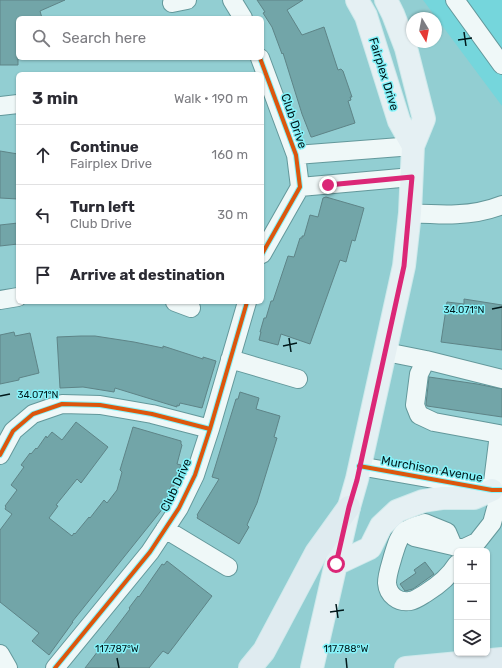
<!DOCTYPE html>
<meta charset="utf-8">
<style>
:root{--surface:#fff;--page:#f2f2f3;--text:#2b2b33;--muted:#7c7c81;--line:#e1e1e2}
body{margin:0;font-family:Rubik,sans-serif;background:var(--page);color:var(--text)}
.controls{position:absolute;right:12px;bottom:12px;display:grid;overflow:hidden;border-radius:6px;box-shadow:0 1px 3px #0004}
.controls button{width:36px;height:36px;display:grid;place-items:center;padding:0;border:0;border-bottom:1px solid var(--line);background:var(--surface);color:var(--text);font:20px sans-serif}
.compass{position:absolute;left:406px;top:12px;width:36px;height:36px;border-radius:50%;background:var(--surface);box-shadow:0 1px 3px #0004;rotate:170deg}
.stop{position:absolute;width:12px;height:12px;margin:-9px;border:3px solid #db2777;border-radius:50%;background:#fff}
.stop.end{background:#db2777;border-color:#fff;box-shadow:0 1px 4px #0008}
.list{margin:0;padding:0;list-style:none}
h2{display:flex;justify-content:space-between;align-items:center;height:52px;margin:0;padding:0 16px;font-size:17px}
h2 small{font-size:13px;font-weight:400;color:var(--muted)}
.list li{display:grid;grid-template-columns:26px 1fr auto;gap:12px;align-items:center;box-sizing:border-box;height:60px;padding:0 16px;border-top:1px solid var(--line)}
.list b{display:block;font-size:15px;white-space:nowrap}
.list p{margin:0;font-size:13px;white-space:nowrap;color:var(--muted)}
.list em{font-size:13px;font-style:normal;color:var(--muted)}
.icon{flex:none;width:22px;height:22px;fill:none;stroke:currentColor;stroke-width:2;stroke-linecap:round;stroke-linejoin:round}
.map{position:relative;flex:none;width:502px;height:668px;overflow:hidden}
.search{position:absolute;background:var(--surface);box-shadow:0 1px 3px #0004;left:16px;top:16px;width:248px;height:44px;display:flex;align-items:center;gap:10px;box-sizing:border-box;padding:0 14px;border-radius:6px;color:var(--muted);font-size:15px}
.panel{position:absolute;background:var(--surface);box-shadow:0 1px 3px #0004;left:16px;top:72px;width:248px;height:232px;border-radius:6px}
.map>svg:first-child{display:block}
</style>
<div class="map">
<svg width="502" height="668" viewBox="0 0 502 668">
<rect width="100%" height="100%" fill="#92ced2"/>
<path fill="#75d6dc" d="M 423,0 L 502,0 L 502,106 Z"/>
<path fill="#72a5a8" stroke="#5e8487" d="M 0,0 L 65,0 L 40,11 L 42,18 L 18,18 L 18,65 L 0,65 Z
M 257,0 L 303,0 L 287,10 L 302,35 L 324,27 L 338,70 L 341,69 L 343,71 L 352,97 L 350,97 L 351,100 L 348,101 L 355,123 L 312,137 L 311,137 L 302,114 L 283,53 L 282,54 L 272,27 L 263,13 L 265,12 Z
M 0,151 L 18,154 L 18,199 L 0,198 Z
M 326,197 L 364,208 L 355,241 L 352,240 L 346,262 L 340,260 L 310,344 L 281,334 L 278,345 L 259,340 L 261,332 L 260,332 L 264,318 L 266,318 L 271,301 L 273,301 L 288,256 L 294,257 L 300,238 L 302,238 L 302,236 L 304,236 L 310,215 L 318,217 L 323,198 Z
M 18,223 L 18,244 L 0,246 L 0,225 Z
M 464,299 L 502,305 L 502,350 L 441,342 L 447,302 L 464,304 Z
M 14,332 L 15,336 L 30,333 L 39,373 L 19,378 L 19,380 L 0,384 L 0,335 Z
M 81,336 L 95,336 L 134,342 L 163,348 L 163,346 L 203,359 L 203,357 L 216,361 L 202,408 L 180,403 L 179,406 L 177,405 L 177,407 L 115,388 L 114,392 L 83,387 L 60,388 L 57,337 Z
M 429,377 L 477,384 L 502,389 L 502,417 L 427,406 L 426,404 Z
M 240,392 L 259,398 L 256,409 L 280,416 L 274,437 L 277,438 L 257,503 L 247,525 L 249,527 L 239,544 L 197,518 L 198,516 L 197,515 L 219,479 L 212,477 L 236,399 L 238,399 Z
M 76,422 L 108,447 L 81,483 L 77,479 L 56,505 L 58,506 L 49,518 L 72,536 L 74,533 L 75,534 L 89,517 L 90,518 L 104,500 L 107,503 L 117,490 L 122,472 L 120,470 L 133,427 L 181,441 L 181,444 L 182,445 L 177,464 L 181,465 L 174,486 L 171,486 L 164,507 L 72,622 L 73,622 L 49,655 L 32,641 L 39,633 L 0,602 L 0,530 L 12,514 L 5,509 L 6,507 L 5,506 L 17,490 L 11,485 L 24,467 L 21,465 L 30,453 L 31,454 L 36,448 L 37,449 L 46,436 L 47,438 L 52,432 L 62,440 Z
M 167,561 L 212,596 L 175,645 L 168,654 L 163,651 L 149,668 L 85,668 L 130,609 L 129,608 L 138,596 L 139,597 L 162,564 L 164,565 Z
M 425,562 L 434,574 L 413,589 L 405,591 L 400,584 L 416,573 L 414,570 Z"/>
<g fill="none" stroke-linecap="round" stroke-linejoin="round">
<g stroke="#63989b" stroke-width="20">
<path id="minor" d="M 232,0 L 243,18
M 455,0 L 502,65
M 172,3 L 187,0
M 260,58 L 296,155 L 300,187 L 262,254
M 0,106 L 18,104
M 296,155 L 413,146
M 300,187 L 412,177
M 410,213 C 441,215 472,217 502,205
M 0,300 L 18,297
M 175,302 L 191,308
M 386,352 L 426,360 L 419,374 L 415,405 L 419,415 L 434,422 L 499,434 L 492,490
M 230,359 L 298,379
M 426,360 L 502,379
M 0,455 L 13,431 L 33,414 L 62,404 L 100,405 L 152,414 L 210,429
M 359,466 L 496,490
M 165,529 L 228,567
M 414,537 L 453,546 L 462,549 L 477,542 L 492,523 L 501,490
M 453,546 L 447,532 L 425,523 C 418,525 410,527 405,531 C 398,537 396,547 393,556 C 391,564 387,574 387,583 C 388,595 398,603 410,601 C 416,600 421,596 426,593 C 439,585 449,577 457,564
M 0,654 L 8,668
M 55,668 L 150,552 L 179,508 L 195,475 L 210,429 L 247,302"/>
</g>
<g stroke="#cee9eb" stroke-width="24">
<path id="major" d="M 357,0 L 366,16 L 399,121 L 413,146
M 336,564 L 370,548 L 381,526 L 397,511 L 423,501 L 443,498 L 474,498 L 492,490
M 312,668 L 349,507 L 357,479 L 404,266 L 410,213 L 413,146 L 424,119 L 406,48 L 393,14 L 386,0"/>
</g>
<g stroke="#cee9eb" stroke-width="24">
<path id="highway" d="M 250,668 L 264,651 L 316,553 L 349,507
M 406,668 L 502,659"/>
</g>
<use href="#minor" stroke="#eff8f8" stroke-width="18"/>
<use href="#major" stroke="#e5f0f3" stroke-width="22"/>
<use href="#highway" stroke="#dfebf0" stroke-width="22"/>
<g stroke="#85f3fa" stroke-width="6">
<path id="cycleway" d="M 260,58 L 296,155 L 300,187 L 262,254
M 0,455 L 13,431 L 33,414 L 62,404 L 100,405 L 152,414 L 210,429
M 359,466 L 492,490 L 502,490
M 55,668 L 150,552 L 179,508 L 195,475 L 210,429 L 247,302"/>
</g>
<use href="#cycleway" stroke="#dc560d" stroke-width="4"/>
</g>
<g fill="none" stroke-linecap="round" stroke-linejoin="round">
<path stroke="#db2777" stroke-width="5" d="M 328,185 L 412,177 L 404,266 L 357,480 L 349,507 L 336,564"/>
</g>
<path fill="none" stroke="#01181a" stroke-width="1.5" d="M 464,32 L 466,46M 458,40 L 472,38M 492,309 L 502,307M 289,338 L 291,352M 283,346 L 297,343M 0,396 L 10,394M 336,604 L 338,618M 330,612 L 344,610M 117,658 L 119,668M 346,658 L 347,668"/>
<g text-anchor="middle" dominant-baseline="central" stroke-width="3" stroke-linejoin="round" paint-order="stroke">
<g font-size="12" fill="#01181a" stroke="#85f3fa">
<text transform="translate(384 74) rotate(73)">Fairplex Drive</text>
<text transform="translate(294 121) rotate(71)">Club Drive</text>
<text transform="translate(432 469) rotate(10)">Murchison Avenue</text>
<text transform="translate(176 485) rotate(-65)">Club Drive</text>
</g>
</g>
<g font-size="10" text-anchor="middle" fill="#01181a" stroke="#85f3fa" stroke-width="3" stroke-linejoin="round" paint-order="stroke">
<text x="464" y="313">34.071°N</text>
<text x="38" y="398">34.071°N</text>
<text x="117" y="652">117.787°W</text>
<text x="346" y="652">117.788°W</text>
</g>
</svg>
<div class="controls">
<button>+</button>
<button>−</button>
<button><svg class="icon" aria-label="layers" viewBox="0 0 24 24"><path d="M12 4l9 5-9 5-9-5zM3 14l9 5 9-5"/></svg></button>
</div>
<svg class="compass" viewBox="-18 -18 36 36"><path d="M0-13l5 13h-10z" fill="#e53935"/><path d="M0 13l5-13h-10z" fill="#7c7c81"/></svg>
<div class="stop" style="left:336px;top:564px"></div>
<div class="stop end" style="left:328px;top:185px"></div>
<div class="search"><svg class="icon" aria-label="search" viewBox="0 0 24 24"><circle cx="10" cy="10" r="6"/><path d="M15 15l6 6"/></svg>Search here</div>
<section class="panel">
<h2>3 min<small>Walk · 190 m</small></h2>
<ul class="list">
<li><svg class="icon" aria-label="ahead" viewBox="0 0 24 24"><path d="M12 20V5M6 11l6-6 6 6"/></svg><div><b>Continue</b><p>Fairplex Drive</p></div><em>160 m</em></li>
<li><svg class="icon" aria-label="left" viewBox="0 0 24 24"><path d="M17 20v-9H6M10 6l-5 5 5 5"/></svg><div><b>Turn left</b><p>Club Drive</p></div><em>30 m</em></li>
<li><svg class="icon" aria-label="arrive" viewBox="0 0 24 24"><path d="M6 21V4h12l-3 4 3 4H6"/></svg><div><b>Arrive at destination</b></div></li>
</ul>
</section>
</div>
